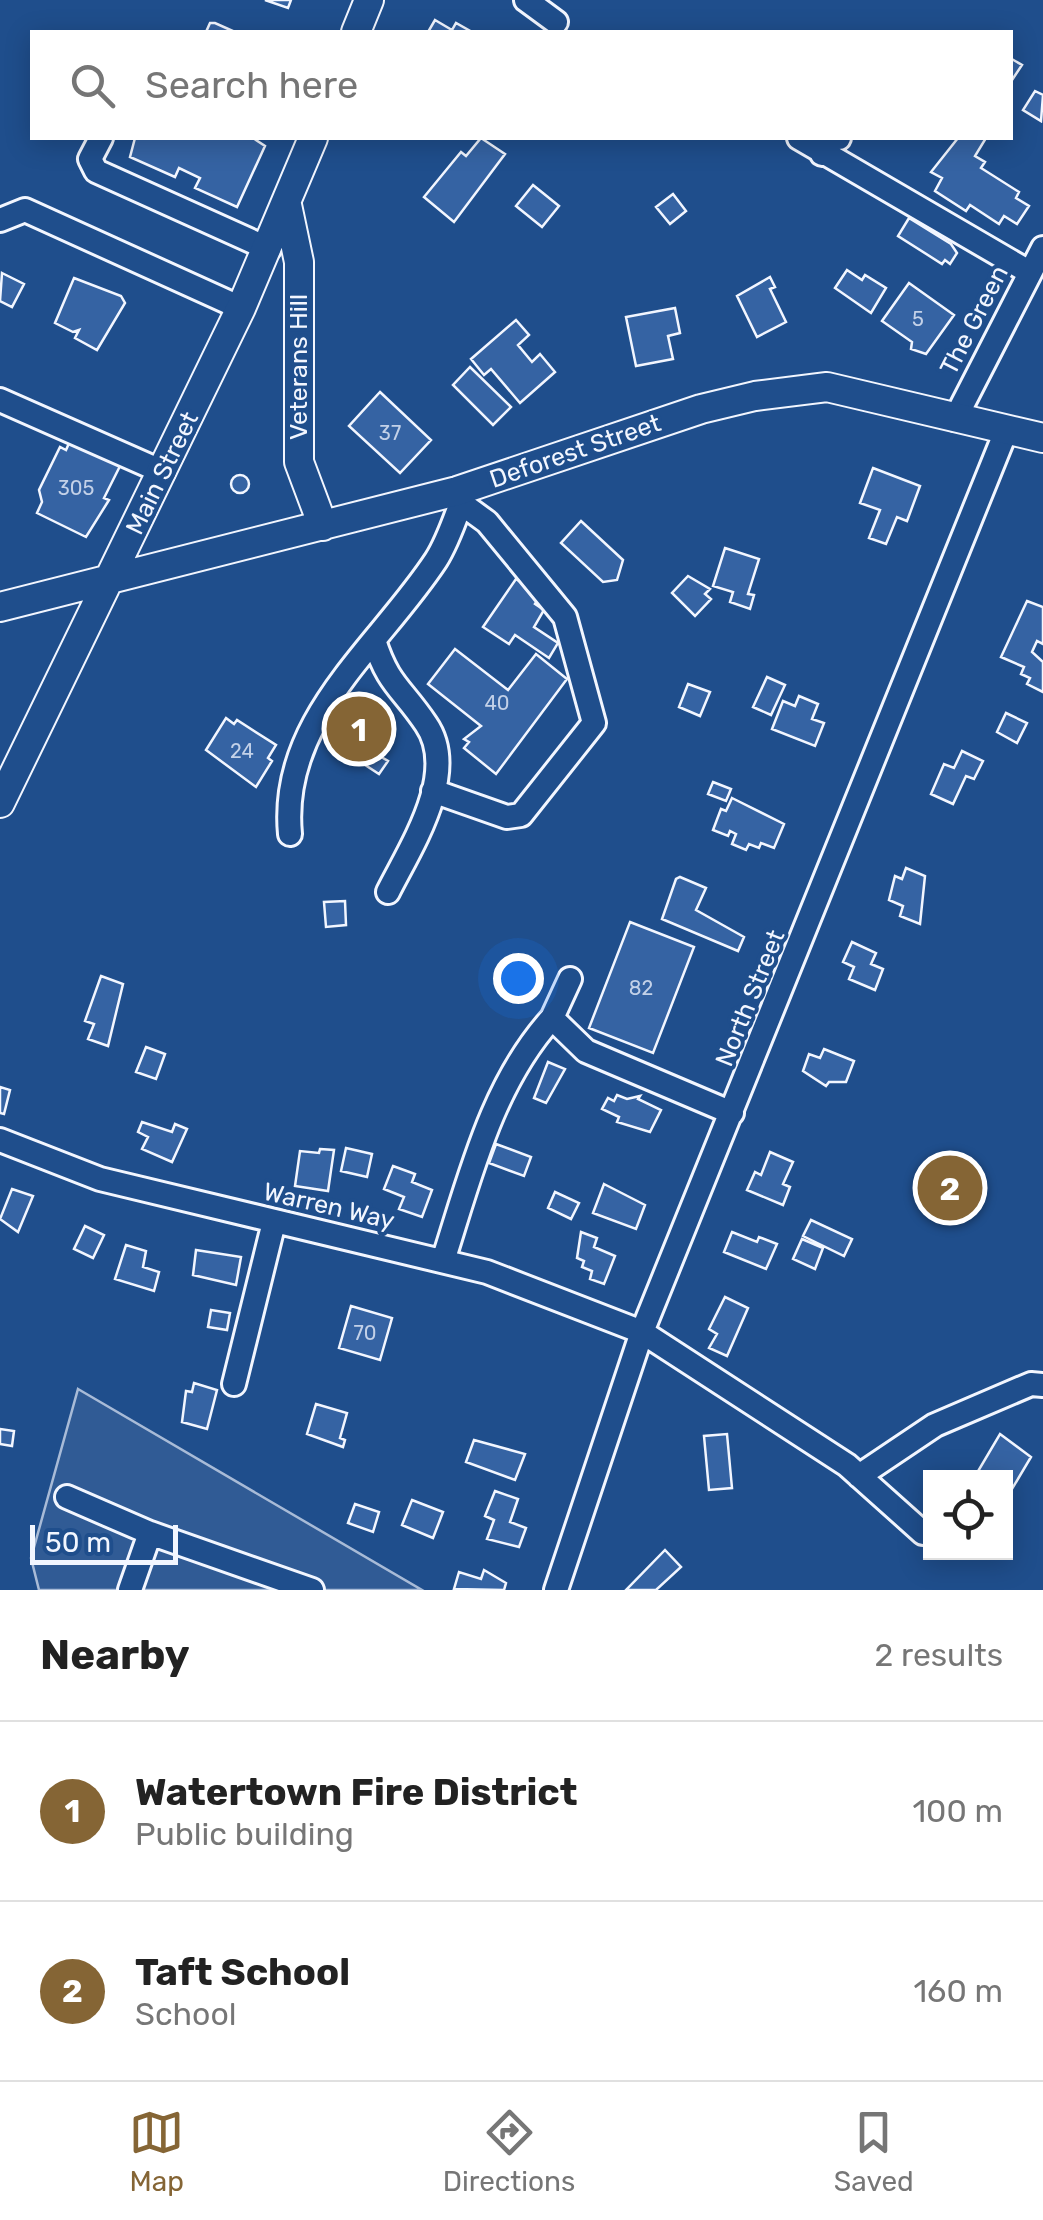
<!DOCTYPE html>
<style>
:root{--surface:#fff;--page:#f6f6f6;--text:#222;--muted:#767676;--line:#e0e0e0;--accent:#856535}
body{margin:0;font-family:Rubik,sans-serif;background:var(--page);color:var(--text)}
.controls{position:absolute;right:30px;bottom:30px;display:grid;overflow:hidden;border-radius:0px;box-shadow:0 5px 25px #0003}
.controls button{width:90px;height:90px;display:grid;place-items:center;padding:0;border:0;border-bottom:2px solid var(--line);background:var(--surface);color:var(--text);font:50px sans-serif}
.scale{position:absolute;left:30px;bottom:25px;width:148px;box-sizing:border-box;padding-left:10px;border:5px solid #f2f6ff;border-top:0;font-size:28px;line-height:35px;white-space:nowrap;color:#f2f6ff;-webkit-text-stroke:8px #1f4e8c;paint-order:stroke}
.you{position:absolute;left:518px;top:978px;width:35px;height:35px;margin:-25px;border:8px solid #fff;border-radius:50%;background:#1a73e8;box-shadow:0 0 0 15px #1a73e833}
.badge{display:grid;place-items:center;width:65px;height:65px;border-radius:50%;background:var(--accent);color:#fff;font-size:32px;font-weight:700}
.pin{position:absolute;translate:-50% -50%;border:5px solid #fff;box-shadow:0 2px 10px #0006}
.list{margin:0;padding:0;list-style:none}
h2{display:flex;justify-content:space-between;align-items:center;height:130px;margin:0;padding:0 40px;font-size:42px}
h2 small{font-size:32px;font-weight:400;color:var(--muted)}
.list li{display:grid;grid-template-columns:65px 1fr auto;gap:30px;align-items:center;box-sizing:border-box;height:180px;padding:0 40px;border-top:2px solid var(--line)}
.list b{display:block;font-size:38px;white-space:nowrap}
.list p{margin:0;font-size:32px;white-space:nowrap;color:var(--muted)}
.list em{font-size:32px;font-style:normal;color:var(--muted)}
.icon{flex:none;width:55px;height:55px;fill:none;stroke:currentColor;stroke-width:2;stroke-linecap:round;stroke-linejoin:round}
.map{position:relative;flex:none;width:1043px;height:1590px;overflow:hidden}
.search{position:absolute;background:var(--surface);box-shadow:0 5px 25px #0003;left:30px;right:30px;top:30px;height:110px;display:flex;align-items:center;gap:25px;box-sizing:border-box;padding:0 35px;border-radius:0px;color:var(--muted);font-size:38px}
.sheet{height:490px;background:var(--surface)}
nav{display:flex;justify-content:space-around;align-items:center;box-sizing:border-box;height:140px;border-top:2px solid var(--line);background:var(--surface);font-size:28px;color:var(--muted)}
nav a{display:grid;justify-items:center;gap:5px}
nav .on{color:var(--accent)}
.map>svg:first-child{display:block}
</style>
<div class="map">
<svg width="1043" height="1590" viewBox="0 0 1043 1590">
<rect width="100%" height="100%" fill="#1f4e8c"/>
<path fill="#305b95" stroke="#a8bbd7" stroke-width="2.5" d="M 78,1389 L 422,1590 L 39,1590 L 31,1558 Z"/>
<path fill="#3563a3" stroke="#f2f6ff" stroke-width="2.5" d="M 265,0 L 291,0 L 288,8 Z
M 435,20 L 452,30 L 456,23 L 472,32 L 428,32 Z
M 210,23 L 215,23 L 235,32 L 206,32 Z
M 1010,58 L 1022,65 L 1010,83 Z
M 1035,91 L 1043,95 L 1041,121 L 1023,110 Z
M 135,138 L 253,138 L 265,146 L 237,207 L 195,188 L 200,178 L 179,168 L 175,177 L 130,157 Z
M 481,138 L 505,154 L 454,222 L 424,197 L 461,152 L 466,156 Z
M 958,138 L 986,138 L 975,156 L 985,162 L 981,168 L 1019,192 L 1016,198 L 1029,206 L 1017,224 L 1004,216 L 999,224 L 970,205 L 966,211 L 935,191 L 942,178 L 931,172 Z
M 533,185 L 559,206 L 542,227 L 516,206 Z
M 673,194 L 686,211 L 670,224 L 656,207 Z
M 909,218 L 951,244 L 957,253 L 950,264 L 945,260 L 942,264 L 898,236 Z
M 847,270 L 862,280 L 865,275 L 886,288 L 871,313 L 835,288 Z
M 2,273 L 24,284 L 12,307 L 0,301 Z
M 770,277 L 775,287 L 770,289 L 786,322 L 757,337 L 737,296 Z
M 74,278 L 121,296 L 125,303 L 97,350 L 75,338 L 79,330 L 73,332 L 55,323 Z
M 909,283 L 954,315 L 926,354 L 911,349 L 912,342 L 882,321 Z
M 675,308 L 680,333 L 668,336 L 673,359 L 636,366 L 626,317 Z
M 516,320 L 529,335 L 518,345 L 532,362 L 540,354 L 555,372 L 520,403 L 491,369 L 484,375 L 471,359 Z
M 470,367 L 511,407 L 493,425 L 453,385 Z
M 380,392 L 431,440 L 400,473 L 349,426 Z
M 70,441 L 120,466 L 104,498 L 109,500 L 86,537 L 37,513 L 42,502 L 39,490 L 60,447 L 66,450 Z
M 873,468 L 920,486 L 907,521 L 897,517 L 886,544 L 869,538 L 880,510 L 860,503 Z
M231 484a9 9 0 1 1 18 0a9 9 0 1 1-18 0Z
M 581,521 L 623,560 L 617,580 L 603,582 L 561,543 Z
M 725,548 L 759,559 L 748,594 L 754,595 L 750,609 L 730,602 L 733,592 L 713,586 Z
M 688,576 L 710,589 L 705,594 L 711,599 L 695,616 L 672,593 Z
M 516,579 L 541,595 L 535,604 L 544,610 L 534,627 L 558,643 L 549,658 L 515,635 L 509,644 L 483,627 Z
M 1027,601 L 1043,607 L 1043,644 L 1037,641 L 1032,652 L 1043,662 L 1043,692 L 1027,684 L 1030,678 L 1021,674 L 1024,667 L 1001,657 Z
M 455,649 L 508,690 L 536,654 L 567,679 L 496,774 L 464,748 L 469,742 L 464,739 L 481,726 L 428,684 Z
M 767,677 L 785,685 L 771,715 L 753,707 Z
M 688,684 L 710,692 L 700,716 L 679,707 Z
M 799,696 L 818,704 L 812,719 L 824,723 L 815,746 L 772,729 L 783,701 L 795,706 Z
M 367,698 L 391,714 L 373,742 L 382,748 L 378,755 L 388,761 L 379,774 L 336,746 Z
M 1006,713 L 1027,723 L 1017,743 L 997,732 Z
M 226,718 L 234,724 L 237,720 L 276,745 L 268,758 L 272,761 L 256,787 L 206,750 Z
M 962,751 L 983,761 L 974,779 L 966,776 L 953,804 L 931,794 L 944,764 L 954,768 Z
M 713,782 L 731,789 L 726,801 L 708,794 Z
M 732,798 L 784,824 L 774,848 L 761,843 L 759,848 L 749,844 L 746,850 L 732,844 L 736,834 L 730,831 L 728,836 L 713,830 L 721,809 L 726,811 Z
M 906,868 L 925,876 L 920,924 L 900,916 L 903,906 L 889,900 L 895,876 L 902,879 Z
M 680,877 L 706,888 L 696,910 L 744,937 L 738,951 L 662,919 L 676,879 Z
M 345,901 L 346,925 L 326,927 L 324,902 Z
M 630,922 L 694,947 L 653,1053 L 589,1028 Z
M 852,942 L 876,953 L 871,964 L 883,969 L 875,990 L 849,979 L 854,967 L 843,962 Z
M 101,976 L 123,984 L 108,1046 L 88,1039 L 94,1024 L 85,1021 Z
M 146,1047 L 165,1054 L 156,1079 L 136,1072 Z
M 824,1049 L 854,1061 L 846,1082 L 829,1082 L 826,1086 L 803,1071 L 809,1054 L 820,1058 Z
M 548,1062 L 565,1069 L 546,1103 L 534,1098 Z
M 0,1087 L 10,1090 L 4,1114 L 0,1113 Z
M 617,1095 L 627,1099 L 640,1096 L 638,1099 L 661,1110 L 650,1132 L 617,1122 L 619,1117 L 602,1109 L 608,1098 L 614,1101 Z
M 142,1122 L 172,1132 L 175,1124 L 187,1129 L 172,1162 L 142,1149 L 148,1137 L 138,1132 Z
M 496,1144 L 531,1157 L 524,1176 L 489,1163 Z
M 346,1148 L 372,1154 L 367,1177 L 341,1171 Z
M 320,1149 L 334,1150 L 328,1191 L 295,1186 L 300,1151 L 319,1153 Z
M 770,1152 L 793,1162 L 783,1184 L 790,1187 L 783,1205 L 747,1190 L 755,1172 L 761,1175 Z
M 393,1166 L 415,1174 L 412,1182 L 432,1190 L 422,1217 L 399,1209 L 404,1197 L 384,1189 Z
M 604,1184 L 645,1205 L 636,1229 L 593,1213 Z
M 12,1189 L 33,1196 L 18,1232 L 0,1219 Z
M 555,1192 L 579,1203 L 571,1219 L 548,1208 Z
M 811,1220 L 852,1239 L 844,1256 L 803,1236 Z
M 85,1226 L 104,1235 L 93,1258 L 74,1249 Z
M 581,1232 L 597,1238 L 594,1247 L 615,1256 L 604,1284 L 590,1279 L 592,1271 L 582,1267 L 584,1261 L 577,1258 Z
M 732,1232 L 757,1242 L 759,1237 L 777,1244 L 766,1269 L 724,1252 Z
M 802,1239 L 823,1248 L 815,1269 L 793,1259 Z
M 126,1245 L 146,1251 L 143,1267 L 159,1272 L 154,1291 L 115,1279 Z
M 196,1250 L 241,1257 L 236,1285 L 193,1275 Z
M 725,1297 L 748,1308 L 727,1356 L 709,1348 L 717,1334 L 709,1329 Z
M 351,1306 L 392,1318 L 380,1360 L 339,1348 Z
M 211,1310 L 230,1313 L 227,1330 L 208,1327 Z
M 194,1383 L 217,1390 L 207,1429 L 182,1422 L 186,1391 L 192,1392 Z
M 316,1404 L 347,1413 L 340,1438 L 345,1440 L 343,1447 L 307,1434 Z
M 0,1429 L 14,1431 L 12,1446 L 0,1444 Z
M 727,1434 L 732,1488 L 709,1490 L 704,1436 Z
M 1000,1434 L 1031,1457 L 1006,1499 L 1006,1478 L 974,1478 Z
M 474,1440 L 525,1454 L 515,1480 L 466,1462 Z
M 495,1491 L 518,1499 L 510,1522 L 526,1528 L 519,1547 L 487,1539 L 494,1520 L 485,1516 Z
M 412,1500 L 443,1512 L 433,1538 L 402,1525 Z
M 355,1504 L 379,1512 L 373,1532 L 348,1523 Z
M 665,1550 L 681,1567 L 656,1590 L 626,1590 Z
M 484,1570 L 506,1583 L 504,1590 L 454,1589 L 459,1572 L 481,1579 Z"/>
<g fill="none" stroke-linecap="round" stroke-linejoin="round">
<g stroke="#f2f6ff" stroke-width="28">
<path id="minor" d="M 526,0 L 556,22
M 101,138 L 90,159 L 96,171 L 269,249
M 799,138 L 1029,272
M 822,154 L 833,139 L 839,138
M 0,220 L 25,210 L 241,308
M 0,400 L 163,472
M 955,419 L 1043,248
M 374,640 C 388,685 402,688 426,724 C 460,773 410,848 388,892
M 433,791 L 507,817 L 521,815 L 594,723 L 565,617 L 487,522 L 461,503
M 290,834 C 279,719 379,647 436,560 C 447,543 454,522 461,503 L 457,491
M 570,979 L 552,1018 L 586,1051 L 732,1113
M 0,1140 L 100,1179 L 487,1272 L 642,1332 L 847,1465 L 923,1533
M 443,1261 C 470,1177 492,1084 552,1018
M 234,1384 L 274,1222
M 859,1476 L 935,1425 L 1031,1384 L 1043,1385
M 67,1497 L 150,1533
M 130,1590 L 150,1533 L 312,1590
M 556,1590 L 642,1332 L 1006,431"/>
</g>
<g stroke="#f2f6ff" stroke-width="32">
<path id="major" d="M 356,32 L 369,0
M 287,205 L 299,262 L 299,462 L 323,526
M 0,607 L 457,491 L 701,409 L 755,396 L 827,387 L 1043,438
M 0,803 L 241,308 L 313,138"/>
</g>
<use href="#minor" stroke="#1f4e8c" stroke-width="22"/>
<use href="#major" stroke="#1f4e8c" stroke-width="28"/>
</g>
<g text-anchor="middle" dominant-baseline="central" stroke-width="8" stroke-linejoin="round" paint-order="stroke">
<g font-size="20" fill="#c3d1e8">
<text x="918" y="319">5</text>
<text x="390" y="433">37</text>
<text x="76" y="488">305</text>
<text x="497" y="703">40</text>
<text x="242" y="751">24</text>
<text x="641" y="988">82</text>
<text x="365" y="1333">70</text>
</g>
<g font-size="25" fill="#f2f6ff" stroke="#1f4e8c">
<text transform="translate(974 320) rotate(-63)">The Green</text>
<text transform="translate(298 367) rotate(-90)">Veterans Hill</text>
<text transform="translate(575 451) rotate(-19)">Deforest Street</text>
<text transform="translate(162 473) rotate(-64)">Main Street</text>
<text transform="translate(750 998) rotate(-68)">North Street</text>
<text transform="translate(329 1206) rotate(13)">Warren Way</text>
</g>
</g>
</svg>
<div class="controls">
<button><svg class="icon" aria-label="locate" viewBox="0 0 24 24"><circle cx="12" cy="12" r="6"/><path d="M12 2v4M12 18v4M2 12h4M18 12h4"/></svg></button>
</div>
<div class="scale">50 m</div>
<div class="you"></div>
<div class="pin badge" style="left:359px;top:729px">1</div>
<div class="pin badge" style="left:950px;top:1188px">2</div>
<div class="search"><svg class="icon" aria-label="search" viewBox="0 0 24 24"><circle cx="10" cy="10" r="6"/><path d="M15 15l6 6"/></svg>Search here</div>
</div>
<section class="sheet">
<h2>Nearby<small>2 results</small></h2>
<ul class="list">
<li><span class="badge">1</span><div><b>Watertown Fire District</b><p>Public building</p></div><em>100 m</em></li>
<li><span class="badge">2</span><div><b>Taft School</b><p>School</p></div><em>160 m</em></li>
</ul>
</section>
<nav>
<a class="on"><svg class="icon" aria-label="map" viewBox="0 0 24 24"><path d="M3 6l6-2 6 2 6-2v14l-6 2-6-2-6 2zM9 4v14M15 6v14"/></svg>Map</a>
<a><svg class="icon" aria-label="directions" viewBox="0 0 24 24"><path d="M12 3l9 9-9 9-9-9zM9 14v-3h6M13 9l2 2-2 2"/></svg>Directions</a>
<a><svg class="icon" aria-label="saved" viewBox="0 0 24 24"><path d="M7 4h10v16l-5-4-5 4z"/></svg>Saved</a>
</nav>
